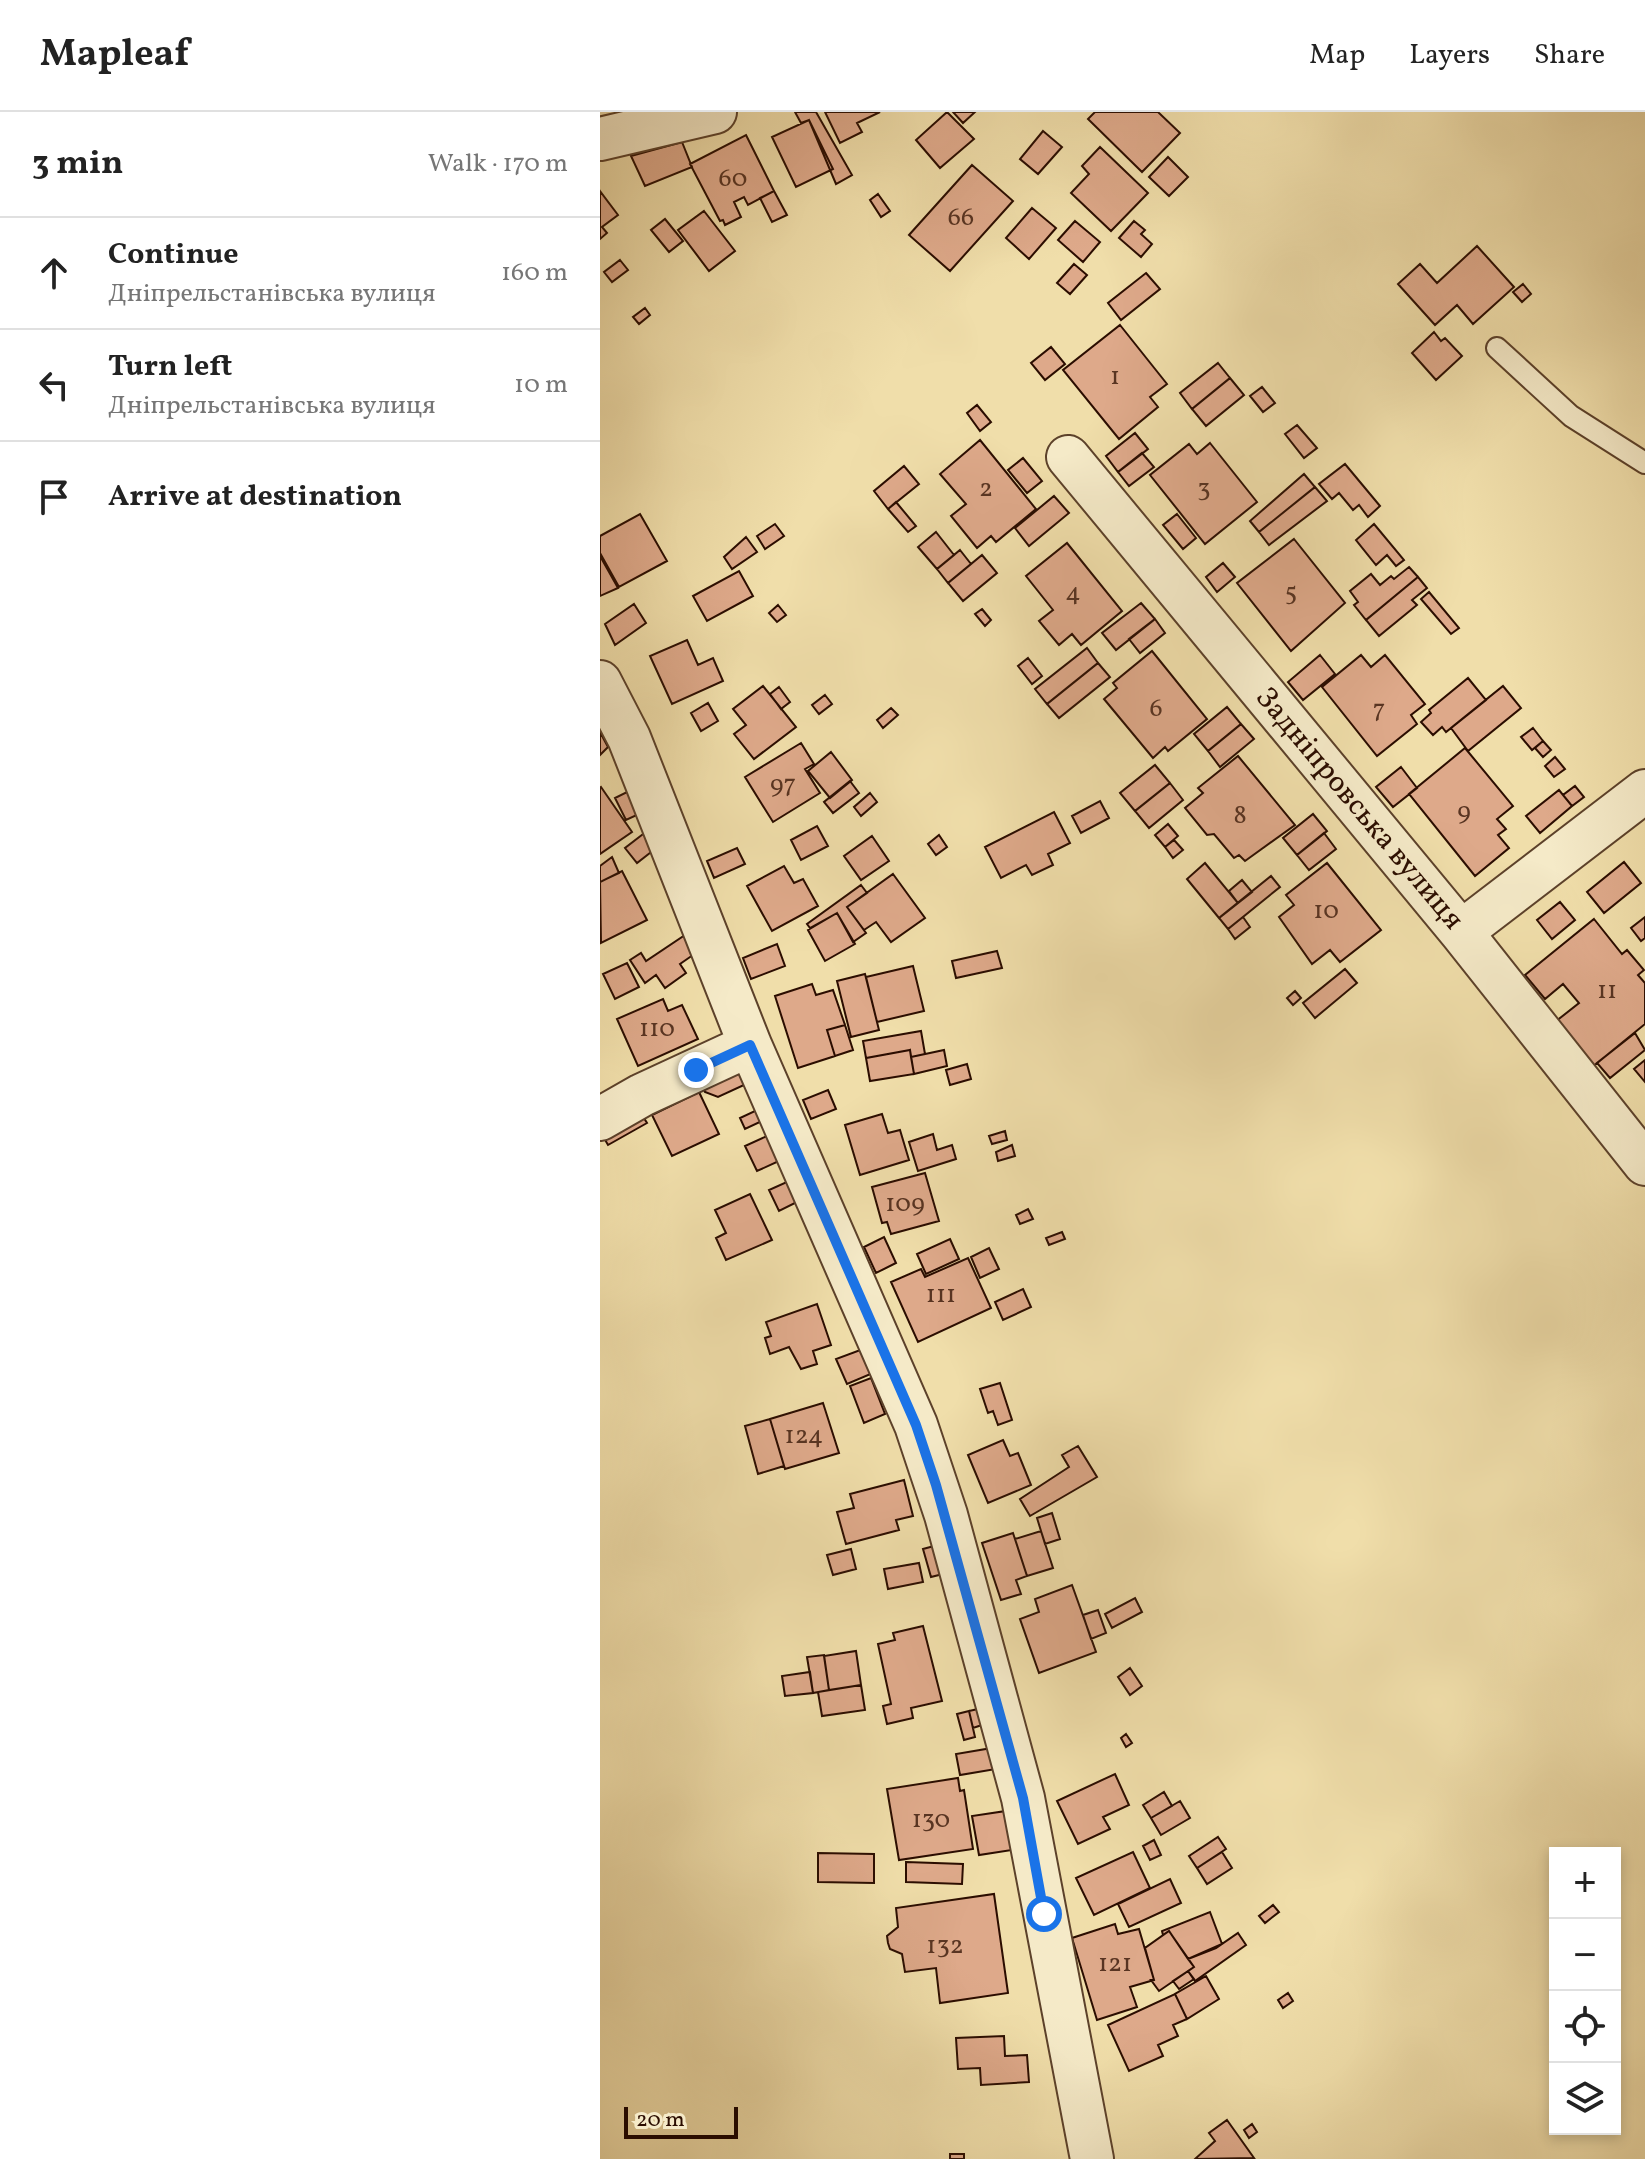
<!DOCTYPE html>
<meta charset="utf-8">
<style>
:root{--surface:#fff;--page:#f6f6f6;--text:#222;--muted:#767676;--line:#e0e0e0}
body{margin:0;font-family:Vollkorn,serif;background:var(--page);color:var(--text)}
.controls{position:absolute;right:24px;bottom:24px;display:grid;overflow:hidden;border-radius:0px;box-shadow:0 4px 12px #0003}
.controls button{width:72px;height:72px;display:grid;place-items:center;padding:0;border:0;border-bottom:2px solid var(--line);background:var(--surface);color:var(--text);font:40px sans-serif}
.scale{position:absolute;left:24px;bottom:20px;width:114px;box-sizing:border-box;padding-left:8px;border:4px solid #2b0d00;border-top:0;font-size:22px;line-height:28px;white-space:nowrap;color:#2b0d00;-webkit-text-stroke:6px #f5eac8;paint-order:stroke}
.stop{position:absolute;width:24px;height:24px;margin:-18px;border:6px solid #1a73e8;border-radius:50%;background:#fff}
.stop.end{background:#1a73e8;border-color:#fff;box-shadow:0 2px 8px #0008}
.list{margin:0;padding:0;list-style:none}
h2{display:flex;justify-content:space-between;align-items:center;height:104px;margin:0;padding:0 32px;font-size:34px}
h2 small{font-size:26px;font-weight:400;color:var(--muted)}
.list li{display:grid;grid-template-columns:52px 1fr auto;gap:24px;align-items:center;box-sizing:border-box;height:112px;padding:0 32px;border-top:2px solid var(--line)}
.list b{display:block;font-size:30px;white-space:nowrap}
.list p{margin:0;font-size:26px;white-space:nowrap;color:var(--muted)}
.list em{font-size:26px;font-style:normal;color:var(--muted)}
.icon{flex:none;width:44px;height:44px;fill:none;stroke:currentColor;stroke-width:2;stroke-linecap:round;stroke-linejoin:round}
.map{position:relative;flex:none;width:1045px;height:2047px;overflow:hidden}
header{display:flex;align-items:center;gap:48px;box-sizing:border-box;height:112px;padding:0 40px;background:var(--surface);border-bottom:2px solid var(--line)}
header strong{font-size:38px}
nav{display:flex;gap:44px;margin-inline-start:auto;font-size:28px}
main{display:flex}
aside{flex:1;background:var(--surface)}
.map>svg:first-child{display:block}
</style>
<header>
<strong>Mapleaf</strong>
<nav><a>Map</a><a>Layers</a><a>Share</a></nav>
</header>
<main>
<aside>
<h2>3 min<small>Walk · 170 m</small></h2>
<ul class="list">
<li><svg class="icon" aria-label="ahead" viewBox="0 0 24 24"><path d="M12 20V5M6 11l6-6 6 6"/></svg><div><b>Continue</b><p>Дніпрельстанівська вулиця</p></div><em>160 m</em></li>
<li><svg class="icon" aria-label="left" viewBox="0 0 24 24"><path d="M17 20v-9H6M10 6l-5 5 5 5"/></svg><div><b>Turn left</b><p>Дніпрельстанівська вулиця</p></div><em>10 m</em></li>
<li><svg class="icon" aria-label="arrive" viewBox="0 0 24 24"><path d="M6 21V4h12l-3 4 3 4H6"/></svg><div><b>Arrive at destination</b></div></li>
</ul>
</aside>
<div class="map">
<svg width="1045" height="2047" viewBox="0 0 1045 2047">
<rect width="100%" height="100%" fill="#f0deaa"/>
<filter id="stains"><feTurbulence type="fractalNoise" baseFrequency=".0025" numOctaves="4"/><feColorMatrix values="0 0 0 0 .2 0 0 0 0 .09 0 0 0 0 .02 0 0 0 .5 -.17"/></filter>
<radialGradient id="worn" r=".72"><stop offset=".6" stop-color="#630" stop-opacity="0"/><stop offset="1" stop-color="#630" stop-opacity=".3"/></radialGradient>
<path fill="#dea98a" stroke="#2b0d00" stroke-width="2" d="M 195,0 L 216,0 L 252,63 L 236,72 L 209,8 L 201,11 Z
M 225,0 L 280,0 L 257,11 L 262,20 L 240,31 Z
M 347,0 L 374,27 L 340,56 L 316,28 Z
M 353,0 L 375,0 L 363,11 Z
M 495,0 L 558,0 L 580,21 L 542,60 L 488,7 Z
M 209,8 L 233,57 L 196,75 L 172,25 Z
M 443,19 L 462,35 L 438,62 L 420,47 Z
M 146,23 L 174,79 L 148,93 L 144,85 L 134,90 L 141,105 L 125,113 L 123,108 L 120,109 L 90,52 Z
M 82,30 L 92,55 L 45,74 L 31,44 Z
M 500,35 L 548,81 L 511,119 L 471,81 L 489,62 L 482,54 Z
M 568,45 L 588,65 L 569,84 L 549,65 Z
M 372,53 L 413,89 L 350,159 L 309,123 Z
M 0,79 L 18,103 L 2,115 L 7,121 L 0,127 Z
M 174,79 L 187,103 L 172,110 L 160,86 Z
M 278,82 L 290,99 L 281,105 L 270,88 Z
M 432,96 L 456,116 L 429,147 L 406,126 Z
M 104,99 L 135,139 L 109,159 L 78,118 Z
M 65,107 L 83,129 L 69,140 L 51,118 Z
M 475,109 L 500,130 L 483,150 L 458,128 Z
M 534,109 L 545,118 L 541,122 L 552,132 L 541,145 L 519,126 Z
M 877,134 L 914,175 L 873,212 L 857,193 L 835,213 L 798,172 L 820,152 L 837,171 Z
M 20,148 L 28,158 L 12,170 L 4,160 Z
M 474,152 L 487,163 L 470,182 L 457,171 Z
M 546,161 L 560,177 L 521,208 L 508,191 Z
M 923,172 L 931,182 L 922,190 L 913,180 Z
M 45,196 L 50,203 L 39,212 L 33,205 Z
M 520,213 L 567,272 L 550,285 L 558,295 L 519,327 L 463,258 Z
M 834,220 L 841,229 L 845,226 L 862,244 L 836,268 L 812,241 Z
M 451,235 L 465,252 L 445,268 L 431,251 Z
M 618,251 L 630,266 L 592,297 L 580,281 Z
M 630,266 L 644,283 L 606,314 L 592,297 Z
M 662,275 L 675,291 L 663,300 L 650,284 Z
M 377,293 L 391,310 L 380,319 L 367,301 Z
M 697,313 L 717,336 L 704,346 L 685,322 Z
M 535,321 L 548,337 L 518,360 L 506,344 Z
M 380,328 L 436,397 L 396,430 L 391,424 L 377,436 L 351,404 L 366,392 L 340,362 Z
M 610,331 L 657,390 L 605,432 L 550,363 L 589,332 L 597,342 Z
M 542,341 L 554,355 L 529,374 L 518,360 Z
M 423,346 L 442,369 L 427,381 L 408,358 Z
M 745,352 L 780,394 L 768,405 L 759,393 L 753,398 L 739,381 L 732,387 L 719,372 Z
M 304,354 L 319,372 L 288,397 L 274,379 Z
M 704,362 L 715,375 L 659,420 L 650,409 Z
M 715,375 L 727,389 L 669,433 L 659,420 Z
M 454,384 L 469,401 L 429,434 L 415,416 Z
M 296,390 L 316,414 L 308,420 L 288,397 Z
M 40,402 L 67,449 L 19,475 L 0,441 L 0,424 Z
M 577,402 L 596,426 L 583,437 L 563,413 Z
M 175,412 L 184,424 L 165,437 L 157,424 Z
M 774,412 L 804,448 L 796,454 L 787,443 L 776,453 L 756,428 Z
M 336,420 L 354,443 L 337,457 L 318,435 Z
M 146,425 L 157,440 L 132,457 L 124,445 Z
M 694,427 L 745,491 L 691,539 L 637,471 Z
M 467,431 L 522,499 L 481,533 L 472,522 L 459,533 L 439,509 L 453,498 L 426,464 Z
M 360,438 L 371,452 L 348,471 L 337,457 Z
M 382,443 L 397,461 L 363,489 L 348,471 Z
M 0,444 L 18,476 L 0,484 Z
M 623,451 L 635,465 L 617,480 L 606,465 Z
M 809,455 L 818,465 L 766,508 L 754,493 L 758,490 L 750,479 L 771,462 L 780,473 L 791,464 L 794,467 Z
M 139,459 L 153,484 L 107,509 L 93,484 Z
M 818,465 L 827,476 L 812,488 L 817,493 L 779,524 L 766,508 Z
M 829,480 L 859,516 L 851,522 L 821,487 Z
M 541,491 L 555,507 L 516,538 L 502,521 Z
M 34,492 L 46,511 L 15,533 L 5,512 Z
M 178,493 L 186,503 L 177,510 L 169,501 Z
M 382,497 L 391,508 L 385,514 L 375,502 Z
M 555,507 L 565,521 L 540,541 L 529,527 Z
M 87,528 L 98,553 L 113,546 L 123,569 L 72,592 L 50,544 Z
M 487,536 L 498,551 L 447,592 L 435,577 Z
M 552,539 L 607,607 L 568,639 L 565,635 L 553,646 L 504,587 L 517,576 L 513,571 Z
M 720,543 L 735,562 L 703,588 L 688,570 Z
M 761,543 L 771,555 L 785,543 L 825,592 L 811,603 L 817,612 L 777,644 L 722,575 Z
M 428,546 L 442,564 L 432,572 L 418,554 Z
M 498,551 L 510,565 L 459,606 L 447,592 Z
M 868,566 L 886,588 L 846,620 L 842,615 L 833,623 L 821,610 L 831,601 L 829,598 Z
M 163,574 L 196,615 L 154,647 L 134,622 L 146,613 L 133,597 Z
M 903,574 L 921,596 L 868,639 L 851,616 Z
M 179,575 L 190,590 L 181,597 L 170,582 Z
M 225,583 L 232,592 L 219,602 L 212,593 Z
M 108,591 L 118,609 L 101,619 L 91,601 Z
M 627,595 L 641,612 L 608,639 L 594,622 Z
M 291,596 L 298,603 L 283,616 L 277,608 Z
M 641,612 L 654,627 L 620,655 L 608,639 Z
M 933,616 L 943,629 L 932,638 L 921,625 Z
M 0,620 L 8,635 L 0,643 Z
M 943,629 L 951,638 L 943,645 L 935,636 Z
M 201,631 L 214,652 L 205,657 L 220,681 L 173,710 L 145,665 Z
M 865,636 L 913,694 L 897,707 L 906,717 L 898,723 L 909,736 L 875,764 L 809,682 Z
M 231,640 L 252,668 L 230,686 L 208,659 Z
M 638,644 L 695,713 L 645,749 L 639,743 L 634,746 L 614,722 L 607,723 L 585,696 L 603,681 L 598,676 Z
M 955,645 L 965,657 L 954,665 L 945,654 Z
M 555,653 L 570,671 L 535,699 L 520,681 Z
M 801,655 L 817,676 L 793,695 L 776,675 Z
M 250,669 L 259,681 L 233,701 L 224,690 Z
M 570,671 L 583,688 L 549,716 L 535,699 Z
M 975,674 L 984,685 L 972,694 L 963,683 Z
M 1,675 L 32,720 L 0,742 L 0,676 Z
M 959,678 L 972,694 L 940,721 L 926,704 Z
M 27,680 L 39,702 L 26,708 L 15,686 Z
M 270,681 L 277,690 L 261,704 L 254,695 Z
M 500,689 L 509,706 L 481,721 L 472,704 Z
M 454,700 L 470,731 L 448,742 L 453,753 L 432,763 L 426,753 L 401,766 L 385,735 Z
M 713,702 L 727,719 L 697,743 L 683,726 Z
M 568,712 L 578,724 L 565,735 L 555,723 Z
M 217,714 L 228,734 L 201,748 L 191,728 Z
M 47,719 L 55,737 L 37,751 L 25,736 Z
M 724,721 L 736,737 L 709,758 L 697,743 Z
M 339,723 L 347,735 L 336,743 L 328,732 Z
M 272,724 L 289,749 L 261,768 L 244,744 Z
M 574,728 L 583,738 L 573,746 L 565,735 Z
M 137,736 L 145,752 L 114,766 L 107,749 Z
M 12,745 L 19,761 L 0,770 L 0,754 Z
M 1024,750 L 1041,771 L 1004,801 L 987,780 Z
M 605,751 L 638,791 L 619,806 L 587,767 Z
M 727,751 L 781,818 L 740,850 L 730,838 L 712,852 L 679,805 L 694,793 L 686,783 Z
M 184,754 L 194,771 L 203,767 L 218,794 L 172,819 L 147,774 Z
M 22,759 L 47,808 L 1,831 L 0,770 Z
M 293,762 L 325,806 L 291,830 L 276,810 L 264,818 L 247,795 Z
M 671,764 L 680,775 L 628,817 L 619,806 Z
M 642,768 L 652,780 L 638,791 L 629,779 Z
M 261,773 L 267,781 L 247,795 L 266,821 L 253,830 L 237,801 L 210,816 L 207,812 Z
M 960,790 L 975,808 L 952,827 L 937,808 Z
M 237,801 L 255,832 L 225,849 L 208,818 Z
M 643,805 L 650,815 L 635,827 L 628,817 Z
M 1045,805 L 1045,826 L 1041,829 L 1031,816 Z
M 994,807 L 1022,842 L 1027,838 L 1044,858 L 1038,863 L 1045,871 L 1045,912 L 991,956 L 955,910 L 979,891 L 963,872 L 945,887 L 925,863 Z
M 85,823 L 93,843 L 80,852 L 86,861 L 65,876 L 56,863 L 45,871 L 30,848 L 41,841 L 46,849 Z
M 177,832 L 185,854 L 151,867 L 143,846 Z
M 397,839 L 402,856 L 356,866 L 352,849 Z
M 27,851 L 39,875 L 15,887 L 3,862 Z
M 313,854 L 324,899 L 277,910 L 266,865 Z
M 745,857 L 757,871 L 715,906 L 703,891 Z
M 265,862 L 279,918 L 251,925 L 237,869 Z
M 212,872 L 216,883 L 233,878 L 245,913 L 227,918 L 235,944 L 198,956 L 175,884 Z
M 695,879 L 701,886 L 693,893 L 687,886 Z
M 63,887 L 68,899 L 82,893 L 98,927 L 38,954 L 17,907 Z
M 245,913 L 253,938 L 235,944 L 227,918 Z
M 321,919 L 325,942 L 311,945 L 310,938 L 266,946 L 263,929 Z
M 1035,921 L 1045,938 L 1010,966 L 997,951 Z
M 310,938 L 314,962 L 270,969 L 266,946 Z
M 344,938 L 347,954 L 314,962 L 311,945 Z
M 1045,948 L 1045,970 L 1034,957 Z
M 367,952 L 371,967 L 350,973 L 346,958 Z
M 136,953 L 144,973 L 118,985 L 105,980 L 101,970 Z
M 228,978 L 236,997 L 211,1007 L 203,988 Z
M 99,980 L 119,1022 L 72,1044 L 52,1003 Z
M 39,998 L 47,1011 L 8,1033 L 0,1019 Z
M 157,998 L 162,1009 L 145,1017 L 140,1006 Z
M 282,1002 L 288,1021 L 300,1018 L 309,1048 L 260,1063 L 245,1013 Z
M 405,1019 L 407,1028 L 392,1032 L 389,1024 Z
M 333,1022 L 337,1038 L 352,1033 L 356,1047 L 318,1059 L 309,1030 Z
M 167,1024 L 179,1049 L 157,1059 L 145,1034 Z
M 412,1033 L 415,1044 L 398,1049 L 396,1040 Z
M 325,1061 L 339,1109 L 291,1122 L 287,1110 L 282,1111 L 272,1075 Z
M 189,1069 L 199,1089 L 179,1099 L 169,1078 Z
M 150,1082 L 172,1128 L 126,1148 L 116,1126 L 126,1121 L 115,1098 Z
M 428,1097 L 433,1107 L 420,1112 L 416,1103 Z
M 462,1120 L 465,1127 L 449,1133 L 446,1126 Z
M 284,1125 L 296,1151 L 276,1161 L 264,1135 Z
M 350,1127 L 359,1147 L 326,1162 L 317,1142 Z
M 389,1136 L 399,1157 L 380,1166 L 371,1145 Z
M 368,1146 L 391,1196 L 318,1230 L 291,1170 L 321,1157 L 325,1165 Z
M 423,1177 L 431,1195 L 403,1208 L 395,1190 Z
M 217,1192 L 231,1233 L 213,1239 L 217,1252 L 201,1257 L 189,1235 L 170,1242 L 165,1226 L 171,1224 L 166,1210 Z
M 263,1237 L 273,1261 L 247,1272 L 236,1247 Z
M 271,1266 L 285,1302 L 264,1311 L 250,1274 Z
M 400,1271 L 412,1308 L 398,1313 L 393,1299 L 388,1301 L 380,1277 Z
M 223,1291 L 239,1341 L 185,1357 L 170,1307 Z
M 170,1307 L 184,1354 L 158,1362 L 145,1314 Z
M 403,1328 L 410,1344 L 418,1341 L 431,1373 L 388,1391 L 368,1343 Z
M 478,1334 L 497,1365 L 430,1404 L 420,1387 L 469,1355 L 462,1343 Z
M 304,1368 L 313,1404 L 296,1408 L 299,1418 L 246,1432 L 237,1400 L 254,1396 L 250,1382 Z
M 452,1401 L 460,1427 L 445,1432 L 437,1406 Z
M 441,1419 L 453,1456 L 427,1464 L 415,1427 Z
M 413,1421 L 427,1464 L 416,1468 L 421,1482 L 401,1488 L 382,1431 Z
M 334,1434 L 343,1462 L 331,1465 L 323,1437 Z
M 251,1437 L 256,1457 L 233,1463 L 227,1443 Z
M 319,1451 L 323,1470 L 288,1477 L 284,1457 Z
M 472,1473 L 496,1540 L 439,1561 L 420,1507 L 439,1500 L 435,1487 Z
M 535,1486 L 542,1500 L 512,1516 L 505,1502 Z
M 498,1498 L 506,1521 L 491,1527 L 483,1503 Z
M 323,1514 L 342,1589 L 311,1596 L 313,1606 L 287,1612 L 283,1594 L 291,1592 L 278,1532 L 295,1528 L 293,1521 Z
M 256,1539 L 261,1573 L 229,1578 L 224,1544 Z
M 224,1543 L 229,1578 L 213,1581 L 207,1545 Z
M 530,1556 L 542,1574 L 530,1583 L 518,1565 Z
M 210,1560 L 213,1581 L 185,1584 L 182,1564 Z
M 261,1573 L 265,1598 L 222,1604 L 218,1580 Z
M 378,1597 L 382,1613 L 373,1616 L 369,1599 Z
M 369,1599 L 375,1625 L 364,1628 L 357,1602 Z
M 526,1622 L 532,1631 L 526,1635 L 521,1626 Z
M 392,1636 L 396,1657 L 360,1663 L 356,1642 Z
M 515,1662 L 529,1693 L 503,1705 L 510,1717 L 478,1732 L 457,1689 Z
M 358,1666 L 360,1679 L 364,1678 L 373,1737 L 299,1748 L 287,1677 Z
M 564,1680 L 572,1694 L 551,1706 L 543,1693 Z
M 580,1689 L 590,1706 L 561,1723 L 551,1706 Z
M 406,1699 L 412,1738 L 379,1743 L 372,1704 Z
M 618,1725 L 626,1737 L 597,1756 L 589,1744 Z
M 554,1728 L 561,1743 L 550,1748 L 543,1734 Z
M 533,1740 L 550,1776 L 494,1803 L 476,1766 Z
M 622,1740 L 632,1756 L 607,1772 L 597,1756 Z
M 218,1741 L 274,1742 L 274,1771 L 218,1770 Z
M 306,1750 L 363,1752 L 362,1772 L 306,1770 Z
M 570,1767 L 581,1791 L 529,1815 L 518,1792 Z
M 394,1782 L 408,1881 L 340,1891 L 336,1856 L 305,1860 L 302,1842 L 290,1837 L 288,1831 L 287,1824 L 298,1815 L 296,1796 Z
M 673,1793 L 679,1800 L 665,1811 L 659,1804 Z
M 610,1800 L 622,1832 L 588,1847 L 569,1819 L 563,1823 L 562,1819 Z
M 515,1812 L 518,1822 L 539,1817 L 554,1868 L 530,1875 L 537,1895 L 497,1908 L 472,1826 Z
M 569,1819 L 594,1855 L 559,1879 L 551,1868 L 554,1868 L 545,1836 Z
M 638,1821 L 646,1833 L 595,1869 L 588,1859 L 594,1855 L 588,1847 L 616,1836 Z
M 588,1859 L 594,1867 L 579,1877 L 573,1869 Z
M 606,1864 L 619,1887 L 587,1907 L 575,1882 Z
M 688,1881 L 693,1889 L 683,1896 L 678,1888 Z
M 575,1882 L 587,1907 L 573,1913 L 578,1924 L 558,1933 L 563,1944 L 529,1959 L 508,1913 Z
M 404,1924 L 405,1944 L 427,1943 L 429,1970 L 381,1973 L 380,1956 L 358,1957 L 356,1926 Z
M 627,2008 L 654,2046 L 595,2047 L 615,2029 L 609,2021 Z
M 652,2012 L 657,2020 L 649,2026 L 644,2018 Z
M 350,2042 L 364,2042 L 364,2047 L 350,2047 Z"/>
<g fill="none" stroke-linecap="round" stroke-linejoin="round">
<g stroke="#5c412a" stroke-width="24">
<path id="service" d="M 897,236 L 971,304 L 1045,351"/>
</g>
<g stroke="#5c412a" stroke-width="46">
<path id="minor" d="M 0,27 L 115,0
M 468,345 L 861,820 L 1045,1052
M 0,570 L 29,626 L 150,933 L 316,1313 L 346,1403 L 423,1686 L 492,2047
M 861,820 L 1045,679
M 0,1007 L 42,983 L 150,933"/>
</g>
<use href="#service" stroke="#f5eac8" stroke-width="20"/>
<use href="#minor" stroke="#f5eac8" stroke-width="42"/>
</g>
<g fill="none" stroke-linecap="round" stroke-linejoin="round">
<path stroke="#1a73e8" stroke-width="10" d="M 96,958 L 150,933 L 316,1313 L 336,1373 L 423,1686 L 444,1802"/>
</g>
<g text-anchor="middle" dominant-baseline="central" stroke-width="7" stroke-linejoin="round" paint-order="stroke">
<g font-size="26" fill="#583422">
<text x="133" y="67">60</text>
<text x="361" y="106">66</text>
<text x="515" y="265">1</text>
<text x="386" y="377">2</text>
<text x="604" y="377">3</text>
<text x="473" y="481">4</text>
<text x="691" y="481">5</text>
<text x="556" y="597">6</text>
<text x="779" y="598">7</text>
<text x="183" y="673">97</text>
<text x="864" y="700">9</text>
<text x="640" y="704">8</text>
<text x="726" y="799">10</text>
<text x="1007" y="879">11</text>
<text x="57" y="917">110</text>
<text x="305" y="1092">109</text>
<text x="341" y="1183">111</text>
<text x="204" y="1324">124</text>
<text x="331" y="1708">130</text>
<text x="345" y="1834">132</text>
<text x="515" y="1852">121</text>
</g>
<g font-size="30" fill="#2b0d00" stroke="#f5eac8">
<text transform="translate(759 697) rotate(50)">Задніпровська вулиця</text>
</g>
</g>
<rect width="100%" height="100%" filter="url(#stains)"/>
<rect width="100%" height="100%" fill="url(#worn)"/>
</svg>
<div class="controls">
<button>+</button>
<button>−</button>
<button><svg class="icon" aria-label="locate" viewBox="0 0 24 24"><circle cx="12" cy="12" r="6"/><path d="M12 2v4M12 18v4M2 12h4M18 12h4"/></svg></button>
<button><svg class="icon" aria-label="layers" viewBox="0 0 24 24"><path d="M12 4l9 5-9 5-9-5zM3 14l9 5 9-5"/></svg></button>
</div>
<div class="scale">20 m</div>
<div class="stop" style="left:444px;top:1802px"></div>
<div class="stop end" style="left:96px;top:958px"></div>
</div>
</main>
